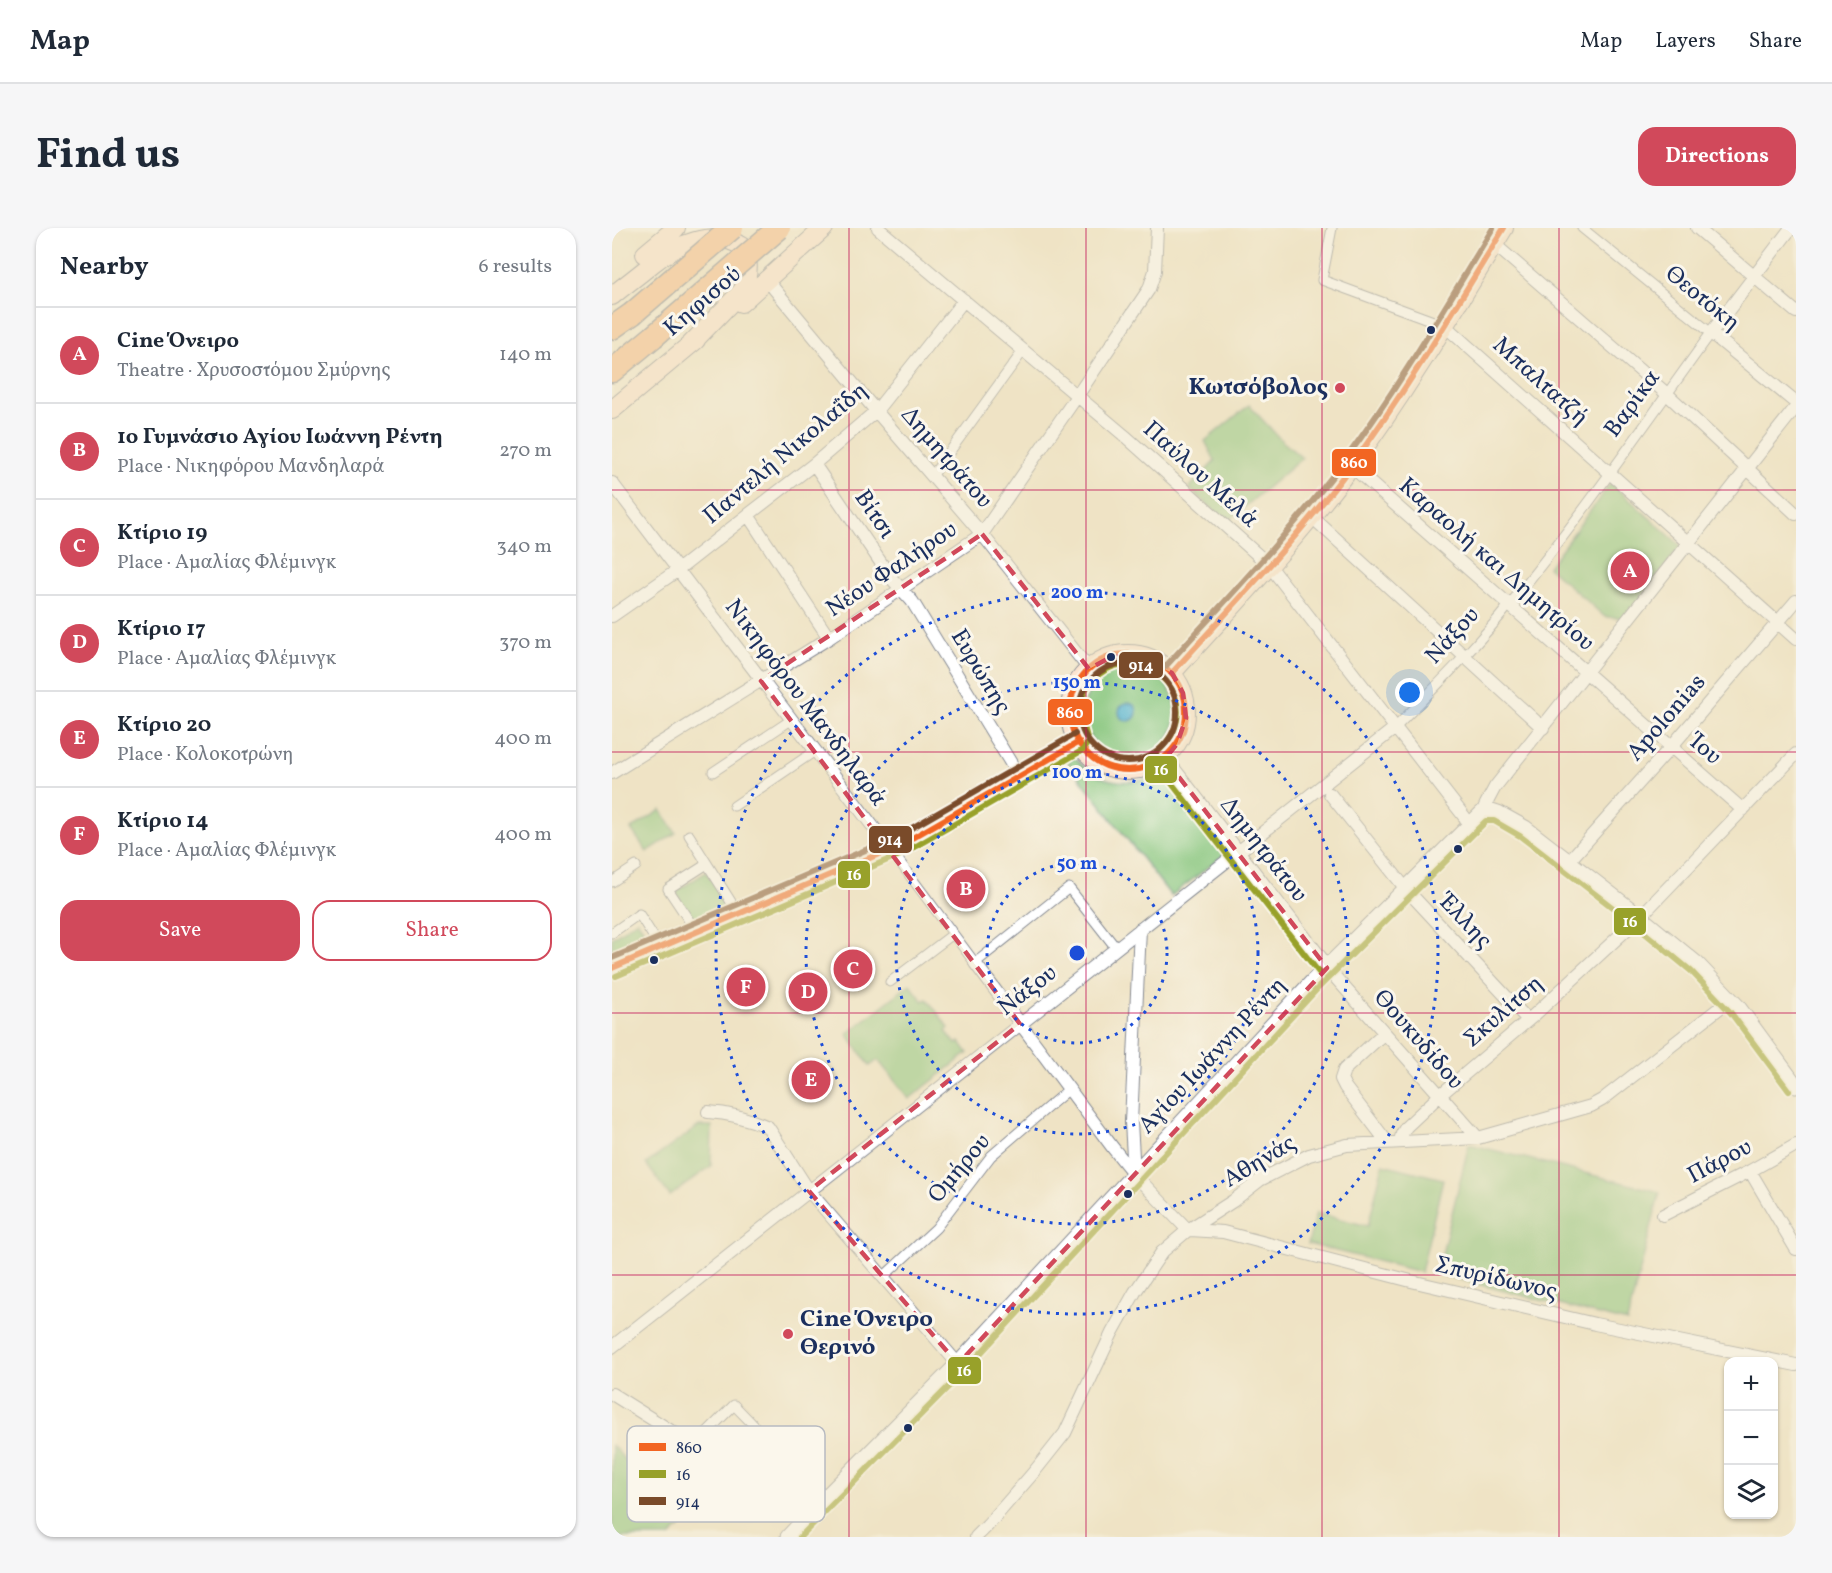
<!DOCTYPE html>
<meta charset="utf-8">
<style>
:root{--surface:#fff;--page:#f6f6f7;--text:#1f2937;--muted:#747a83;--line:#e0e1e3;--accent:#d1495b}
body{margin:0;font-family:Vollkorn,serif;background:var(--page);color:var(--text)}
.controls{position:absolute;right:18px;bottom:18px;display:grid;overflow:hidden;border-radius:12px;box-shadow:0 2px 4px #0004}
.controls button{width:54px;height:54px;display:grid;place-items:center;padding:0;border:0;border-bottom:2px solid var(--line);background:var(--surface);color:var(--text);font:30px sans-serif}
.you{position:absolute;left:798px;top:465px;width:21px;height:21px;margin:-15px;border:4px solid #fff;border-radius:50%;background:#1a73e8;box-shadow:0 0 0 9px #1a73e833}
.badge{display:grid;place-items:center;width:39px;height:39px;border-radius:50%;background:var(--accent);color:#fff;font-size:20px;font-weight:700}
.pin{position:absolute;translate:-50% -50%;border:3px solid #fff;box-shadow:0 2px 6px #0006}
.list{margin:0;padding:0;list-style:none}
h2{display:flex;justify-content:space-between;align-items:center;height:78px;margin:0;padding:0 24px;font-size:26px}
h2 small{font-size:20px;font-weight:400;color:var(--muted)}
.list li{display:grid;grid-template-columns:39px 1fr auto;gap:18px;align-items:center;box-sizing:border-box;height:96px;padding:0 24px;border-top:2px solid var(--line)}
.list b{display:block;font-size:22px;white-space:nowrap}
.list p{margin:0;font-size:20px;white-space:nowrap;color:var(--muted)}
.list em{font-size:20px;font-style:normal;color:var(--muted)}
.actions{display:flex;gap:12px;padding:18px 24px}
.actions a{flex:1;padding:14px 0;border:2px solid var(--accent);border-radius:18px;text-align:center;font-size:21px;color:var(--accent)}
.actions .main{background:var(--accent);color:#fff}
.icon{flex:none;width:33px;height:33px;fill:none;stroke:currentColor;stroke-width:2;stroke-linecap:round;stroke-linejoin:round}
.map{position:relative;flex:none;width:1184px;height:1309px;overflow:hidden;border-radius:18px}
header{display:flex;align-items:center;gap:36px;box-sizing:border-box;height:84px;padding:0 30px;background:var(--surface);border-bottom:2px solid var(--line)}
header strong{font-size:28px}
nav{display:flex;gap:33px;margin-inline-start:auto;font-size:21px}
.intro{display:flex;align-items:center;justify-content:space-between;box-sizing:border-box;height:144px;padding:0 36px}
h1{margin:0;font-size:42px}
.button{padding:15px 27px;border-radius:18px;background:var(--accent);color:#fff;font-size:21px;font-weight:700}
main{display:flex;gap:36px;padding:0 36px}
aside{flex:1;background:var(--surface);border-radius:18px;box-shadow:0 2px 4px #0004}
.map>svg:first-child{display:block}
</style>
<header>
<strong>Map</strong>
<nav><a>Map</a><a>Layers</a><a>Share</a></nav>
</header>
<div class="intro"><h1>Find us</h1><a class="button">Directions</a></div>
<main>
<aside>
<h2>Nearby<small>6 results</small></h2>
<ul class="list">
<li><span class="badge">A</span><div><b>Cine Όνειρο</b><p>Theatre · Χρυσοστόμου Σμύρνης</p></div><em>140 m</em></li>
<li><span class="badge">B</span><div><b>1ο Γυμνάσιο Αγίου Ιωάννη Ρέντη</b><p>Place · Νικηφόρου Μανδηλαρά</p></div><em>270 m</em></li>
<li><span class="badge">C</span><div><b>Κτίριο 19</b><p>Place · Αμαλίας Φλέμινγκ</p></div><em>340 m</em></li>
<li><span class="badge">D</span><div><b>Κτίριο 17</b><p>Place · Αμαλίας Φλέμινγκ</p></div><em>370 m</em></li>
<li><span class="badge">E</span><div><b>Κτίριο 20</b><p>Place · Κολοκοτρώνη</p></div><em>400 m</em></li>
<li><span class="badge">F</span><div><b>Κτίριο 14</b><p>Place · Αμαλίας Φλέμινγκ</p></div><em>400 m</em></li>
</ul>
<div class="actions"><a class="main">Save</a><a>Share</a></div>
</aside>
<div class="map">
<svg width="1184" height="1309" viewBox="0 0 1184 1309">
<rect width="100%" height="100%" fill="#fbf7ec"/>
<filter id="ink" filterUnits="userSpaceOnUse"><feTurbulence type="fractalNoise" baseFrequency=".0167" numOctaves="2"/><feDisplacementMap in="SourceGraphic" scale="12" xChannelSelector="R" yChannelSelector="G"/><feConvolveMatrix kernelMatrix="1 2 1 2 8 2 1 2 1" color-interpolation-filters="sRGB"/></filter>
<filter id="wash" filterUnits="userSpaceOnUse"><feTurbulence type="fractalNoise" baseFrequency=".008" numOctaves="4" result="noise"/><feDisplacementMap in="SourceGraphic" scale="24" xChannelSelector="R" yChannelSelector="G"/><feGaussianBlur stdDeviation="1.35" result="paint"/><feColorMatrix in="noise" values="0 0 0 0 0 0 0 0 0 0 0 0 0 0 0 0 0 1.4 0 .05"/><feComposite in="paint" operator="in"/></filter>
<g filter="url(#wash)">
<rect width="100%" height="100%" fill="#efe3c5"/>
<path fill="#85c57c" stroke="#507a6d" stroke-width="1.5" d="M 637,177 L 669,212 L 690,230 L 615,294 L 577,260 L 603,233 L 593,213 Z
M 999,255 L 1069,318 L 1013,390 L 993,389 L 936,339 Z
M472 485a46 46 0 1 1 92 0a46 46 0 1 1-92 0Z
M 463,529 C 486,558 520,558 552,546 L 616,624 L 559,668 L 455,533 Z
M 49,582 L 64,605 L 35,624 L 19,601 Z
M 94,644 L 119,680 L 84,695 L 63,664 Z
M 25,692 L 40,713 L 0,734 L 0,710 Z
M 298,756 L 311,773 L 315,771 L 337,800 L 334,803 L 344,816 L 348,814 L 356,825 L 297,871 L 266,832 L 258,838 L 235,806 Z
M 87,898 L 100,898 L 99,938 L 58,968 L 34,936 Z
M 857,916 L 1048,964 L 1015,1094 L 825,1046 Z
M 771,936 L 831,951 L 809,1044 L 696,1016 L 704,985 L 756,998 Z
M 51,1206 L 89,1230 L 112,1258 L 58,1309 L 0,1309 L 0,1217 L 15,1234 Z"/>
<path fill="#49adc9" stroke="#326e94" stroke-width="1.5" d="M507 484a9 9 0 1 1 18 0a9 9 0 1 1-18 0Z"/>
</g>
<g filter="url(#ink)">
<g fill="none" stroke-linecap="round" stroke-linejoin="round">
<g stroke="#858992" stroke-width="11">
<path id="pedestrian" d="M 720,0 L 710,52 L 832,97
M 320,248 L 411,123
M 783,500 C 822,460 863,420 898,376 C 969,289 1033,196 1099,105 L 970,0
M 101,544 L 179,492
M 122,578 L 203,523
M 77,607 L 126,685
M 278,621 L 363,735 L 457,660 L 504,720
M 0,654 L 24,638
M 84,703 L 56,661 L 95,636
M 0,705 L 27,686 L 48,719
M 278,754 L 341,706
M 271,1049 L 324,1000 L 379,928 L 457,861
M 81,1218 L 122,1177 L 213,1270"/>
</g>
<g stroke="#858992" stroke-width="14">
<path id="minor" d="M 266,0 L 513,208 L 657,337 L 858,596
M 1085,0 L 1184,84
M 1179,0 L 1099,105 L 1184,175
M 882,16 L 1055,166 L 1184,286
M 154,51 L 264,183 L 370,306 L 477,441
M 832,97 L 1184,411
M 202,236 L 280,351 L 300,373 L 408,550
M 739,238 L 1131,582
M 0,255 L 278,621
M 136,287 L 217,410
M 699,288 L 931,500
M 0,388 L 66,342 L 136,287 L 202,236 L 264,183 L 352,72
M 0,545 L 217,410 L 370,306 L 465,168 L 537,61 L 543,43 L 545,0
M 718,566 L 794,661 L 916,792
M 870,585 L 874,576 L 883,559 L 1184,179
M 957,633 L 1059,519 L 1184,373
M 363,735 L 501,920 L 522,946 L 576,1002
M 715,740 L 866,910
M 772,805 L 732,842 L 729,851 L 733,859 L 775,914
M 96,884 C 116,885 138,891 156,899 L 197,963 L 346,1136
M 788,913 L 790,906 L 794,899 L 827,868 L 920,789 L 1028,689 L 1184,526
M 1138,943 L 1184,1021
M 522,946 L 519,894 L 528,701
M 1051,987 L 1138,943 L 1184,917
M 578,1002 L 611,1004 L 799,1053 L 983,1096 L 1184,1137
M 0,1119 L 783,500
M 0,1166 L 195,1288
M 364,1309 L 376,1297 L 422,1244 L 453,1205 L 500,1105 L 523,1064 L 550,1024 L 576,1002 L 621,973 L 648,952 L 697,927 L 735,917 L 866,910 L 979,878 L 990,872 L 1119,771"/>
</g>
<g stroke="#858992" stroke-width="17">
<path id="tertiary" d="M 552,530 L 715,740
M 176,1309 L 213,1270 L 346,1136 L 700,754 L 870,585 L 880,583 L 886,585 L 913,600 L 1028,689 L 1085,736 L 1126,779 L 1184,858"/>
</g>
<g stroke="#858992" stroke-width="20">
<path id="secondary" d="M 33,26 L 64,0
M 0,68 C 13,57 27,47 40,36 C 63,17 102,0 129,18 C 139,31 137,46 131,62 L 77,118
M 129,75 L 212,0
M 0,182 L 84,112
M458 484a58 58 0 1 1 116 0a58 58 0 1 1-116 0Z
M 560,445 C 621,377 685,311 739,238 C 795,162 843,80 892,0
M 0,740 L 288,617 L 467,514"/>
</g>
<g stroke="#858992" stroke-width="25">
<path id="motorway" d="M 0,100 L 20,86
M 0,143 L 41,109"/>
</g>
<use href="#pedestrian" stroke="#fff" stroke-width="9"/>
<use href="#minor" stroke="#fff" stroke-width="12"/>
<use href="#tertiary" stroke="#fff" stroke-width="15"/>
<use href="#secondary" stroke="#fce5d0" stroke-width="18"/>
<use href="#motorway" stroke="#f8bd89" stroke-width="22"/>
<g stroke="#858992" stroke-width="25" stroke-linecap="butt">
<path id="motorway-bridge" d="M 20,86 L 120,0
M 41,109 L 167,0"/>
</g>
<use href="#motorway-bridge" stroke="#f8bd89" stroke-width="22"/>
<g stroke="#fbf7ec" stroke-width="10">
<path id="bus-1" d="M458 484a58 58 0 1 1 116 0a58 58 0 1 1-116 0Z
M 560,445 C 621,377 685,311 739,238 C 795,162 843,80 892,0
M 0,740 L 288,617 L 467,514"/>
</g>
<g stroke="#fbf7ec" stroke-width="10">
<path id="bus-2" d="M 4,748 L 292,625 L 471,522 L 476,514 C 473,500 467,488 470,473 C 471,466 475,458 480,453 C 517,411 584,454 561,504 C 557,513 550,519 544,526 L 544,535 L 708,746
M 188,1309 L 353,1142 L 706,760 L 874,593 L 882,593 L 908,608 L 1022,696 L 1079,743 L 1119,785 L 1177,863"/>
</g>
<g stroke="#fbf7ec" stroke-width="10">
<path id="bus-3" d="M467 484a49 49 0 1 1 98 0a49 49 0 1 1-98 0Z
M 553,439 C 614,372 677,306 732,233 C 787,159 833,79 881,0
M 0,730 L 284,609 L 463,506"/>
</g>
<use href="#bus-1" stroke="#f26522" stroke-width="6"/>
<use href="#bus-2" stroke="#98a12a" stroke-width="6"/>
<use href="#bus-3" stroke="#7a4b2a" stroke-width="6"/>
</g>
</g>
<path d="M0 0H1184V1309H0ZM 370,306 L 477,441 L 499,429 L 525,427 L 560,445 L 571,465 L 574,490 L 565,516 L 553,531 L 715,740 L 346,1136 L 197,963 L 408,796 L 149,453 Z" fill="#efe3c5" fill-opacity=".55" fill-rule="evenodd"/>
<path fill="none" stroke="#d1495b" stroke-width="4.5" stroke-dasharray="12 8" stroke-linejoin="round" d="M 370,306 L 477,441 L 499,429 L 525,427 L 560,445 L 571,465 L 574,490 L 565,516 L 553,531 L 715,740 L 346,1136 L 197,963 L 408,796 L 149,453 Z"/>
<path fill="none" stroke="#c2185b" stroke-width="1.5" stroke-opacity="0.55" d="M 237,0 L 237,1309M 474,0 L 474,1309M 710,0 L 710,1309M 947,0 L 947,1309M 0,262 L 1184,262M 0,524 L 1184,524M 0,785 L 1184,785M 0,1047 L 1184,1047"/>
<g fill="none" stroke="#1d4ed8" stroke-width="3" stroke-dasharray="3 6">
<circle cx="465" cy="725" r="90"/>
<circle cx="465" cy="725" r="181"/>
<circle cx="465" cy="725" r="271"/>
<circle cx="465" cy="725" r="361"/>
</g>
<g fill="#1b2f5e" stroke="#fbf7ec" stroke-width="2">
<circle cx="819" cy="102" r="5"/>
<circle cx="499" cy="429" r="5"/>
<circle cx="846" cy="621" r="5"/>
<circle cx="42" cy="732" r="5"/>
<circle cx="516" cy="966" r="5"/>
<circle cx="296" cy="1200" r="5"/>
</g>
<g fill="#d1495b" stroke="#fbf7ec" stroke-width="2">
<circle cx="728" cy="160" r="6"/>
<circle cx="176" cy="1106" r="6"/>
</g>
<g text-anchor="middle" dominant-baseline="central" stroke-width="6" stroke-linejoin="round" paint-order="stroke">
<g font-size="24" fill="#1b2f5e" stroke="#fbf7ec">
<text transform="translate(1090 71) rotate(39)">Θεοτόκη</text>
<text transform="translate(91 74) rotate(-41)">Κηφισού</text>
<text transform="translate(928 154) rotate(42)">Μπαλτατζή</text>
<text transform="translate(1021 176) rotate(-54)">Βαρίκα</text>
<text transform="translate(174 226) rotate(-40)">Παντελή Νικολαΐδη</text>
<text transform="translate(334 230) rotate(49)">Δημητράτου</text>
<text transform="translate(588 247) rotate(42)">Παύλου Μελά</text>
<text transform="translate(262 287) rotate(56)">Βίτσι</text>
<text transform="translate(884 337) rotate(41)">Καραολή και Δημητρίου</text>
<text transform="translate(280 342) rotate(-34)">Νέου Φαλήρου</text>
<text transform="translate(841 408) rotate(-48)">Νάξου</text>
<text transform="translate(368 444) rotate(59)">Ευρώπης</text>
<text transform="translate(193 475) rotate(53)">Νικηφόρου Μανδηλαρά</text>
<text transform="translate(1055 490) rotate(-49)">Apolonias</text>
<text transform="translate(1093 522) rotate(41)">Ίου</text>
<text transform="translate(651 622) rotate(52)">Δημητράτου</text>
<text transform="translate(853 694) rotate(47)">Έλλης</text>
<text transform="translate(416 763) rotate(-38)">Νάξου</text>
<text transform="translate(892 784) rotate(-41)">Σκυλίτση</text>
<text transform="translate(806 812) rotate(49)">Θουκυδίδου</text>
<text transform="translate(601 828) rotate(-47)">Αγίου Ιωάννη Ρέντη</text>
<text transform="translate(648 934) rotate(-31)">Αθηνάς</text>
<text transform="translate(1108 934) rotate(-28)">Πάρου</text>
<text transform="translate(348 941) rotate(-50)">Ομήρου</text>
<text transform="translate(884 1051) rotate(13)">Σπυρίδωνος</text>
</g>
<g font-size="24" font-weight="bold" fill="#1b2f5e" stroke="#fbf7ec" text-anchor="end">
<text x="716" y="160">Κωτσόβολος</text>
<text x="188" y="1092" text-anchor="start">Cine Όνειρο<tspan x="188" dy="28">Θερινό</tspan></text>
</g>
</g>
<rect x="15" y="1198" width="198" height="96" rx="9" fill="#fbf7ec" stroke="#b8bbc1" stroke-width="1.5"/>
<rect x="27" y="1215" width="27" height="8" fill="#f26522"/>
<rect x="27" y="1242" width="27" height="8" fill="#98a12a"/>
<rect x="27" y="1269" width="27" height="8" fill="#7a4b2a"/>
<g font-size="16" fill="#1b2f5e">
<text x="64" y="1225">860</text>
<text x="64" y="1252">16</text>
<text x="64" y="1279">914</text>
</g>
<circle cx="465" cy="725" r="9" fill="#1d4ed8" stroke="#fbf7ec" stroke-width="3"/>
<g font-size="18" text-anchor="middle" font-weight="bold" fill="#1d4ed8" stroke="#fbf7ec" stroke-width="6" stroke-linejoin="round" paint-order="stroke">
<text x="465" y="370">200 m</text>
<text x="465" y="460">150 m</text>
<text x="465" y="550">100 m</text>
<text x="465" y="641">50 m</text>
</g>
<g stroke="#fbf7ec" stroke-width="2">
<rect x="719" y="220" width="46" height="29" rx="6" fill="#f26522"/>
<rect x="506" y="423" width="46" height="28" rx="6" fill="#7a4b2a"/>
<rect x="435" y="470" width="46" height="28" rx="6" fill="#f26522"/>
<rect x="532" y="527" width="34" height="29" rx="6" fill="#98a12a"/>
<rect x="256" y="597" width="45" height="29" rx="6" fill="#7a4b2a"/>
<rect x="225" y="632" width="34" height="29" rx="6" fill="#98a12a"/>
<rect x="1001" y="679" width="34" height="29" rx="6" fill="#98a12a"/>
<rect x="335" y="1128" width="35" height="29" rx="6" fill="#98a12a"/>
</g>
<g font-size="16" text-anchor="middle" font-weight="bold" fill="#fff">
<text x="742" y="240">860</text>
<text x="529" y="443">914</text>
<text x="458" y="490">860</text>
<text x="549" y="547">16</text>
<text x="278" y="617">914</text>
<text x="242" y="652">16</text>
<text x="1018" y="699">16</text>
<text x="352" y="1148">16</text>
</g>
</svg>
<div class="controls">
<button>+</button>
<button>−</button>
<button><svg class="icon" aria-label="layers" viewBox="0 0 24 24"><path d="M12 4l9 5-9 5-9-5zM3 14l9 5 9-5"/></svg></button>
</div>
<div class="you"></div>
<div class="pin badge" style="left:1018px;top:343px">A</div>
<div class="pin badge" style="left:354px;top:661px">B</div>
<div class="pin badge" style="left:241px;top:741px">C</div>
<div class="pin badge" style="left:196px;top:764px">D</div>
<div class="pin badge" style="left:199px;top:852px">E</div>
<div class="pin badge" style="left:134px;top:759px">F</div>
</div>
</main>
